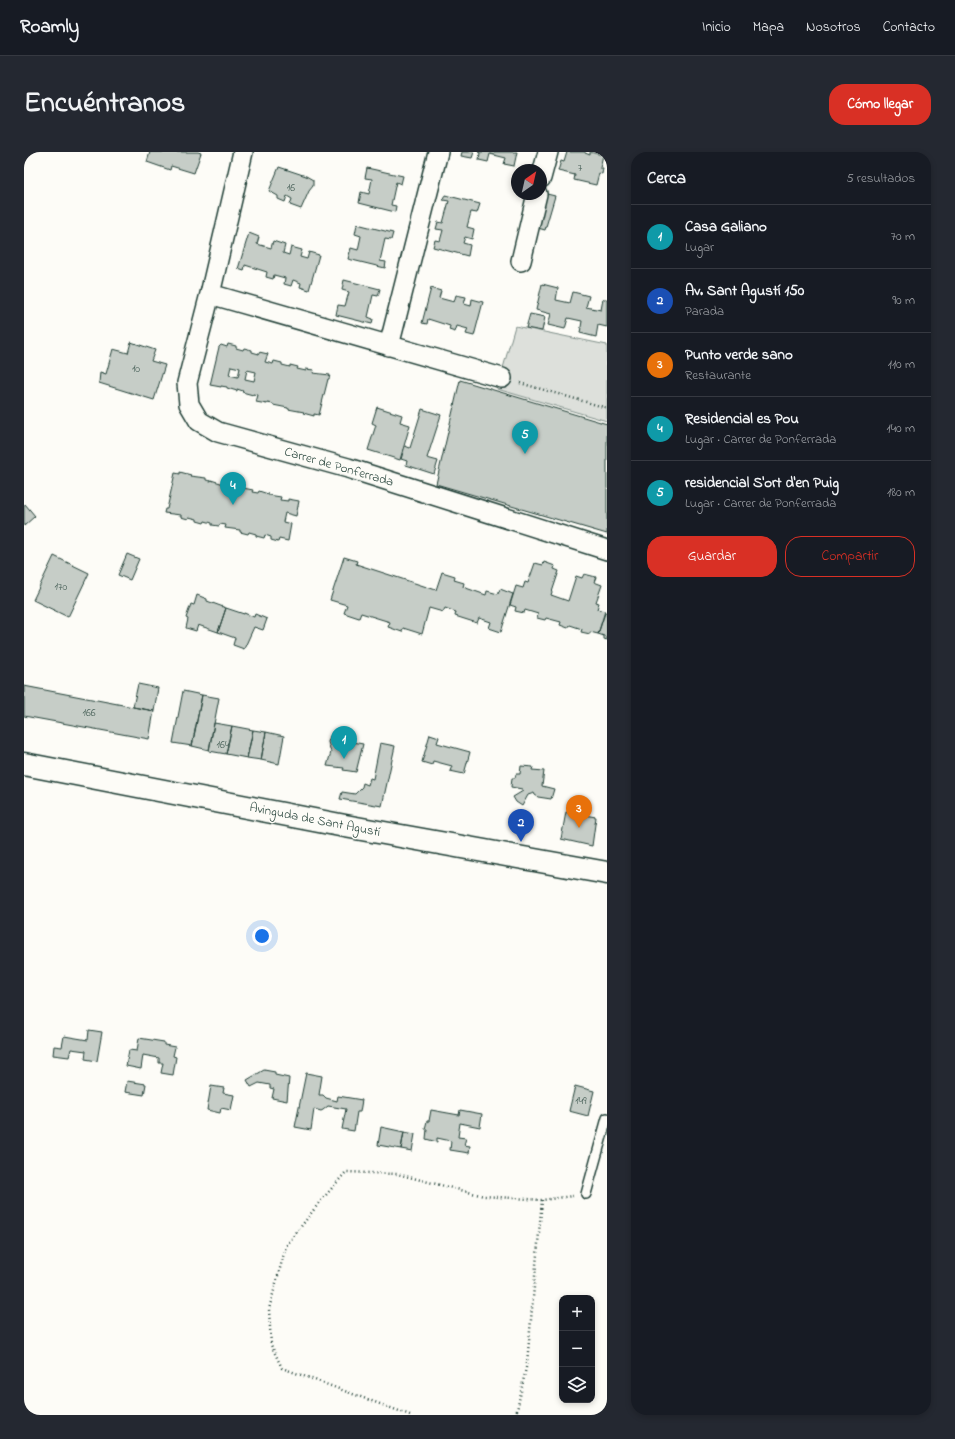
<!DOCTYPE html>
<html lang="es">
<meta charset="utf-8">
<style>
:root{--surface:#171b24;--page:#242831;--text:#f1f3f6;--muted:#9ea1a6;--line:#363941;--accent:#d93025}
body{margin:0;font-family:"Indie Flower",sans-serif;background:var(--page);color:var(--text)}
.controls{position:absolute;right:12px;bottom:12px;display:grid;overflow:hidden;border-radius:8px;box-shadow:0 2px 6px #0003}
.controls button{width:36px;height:36px;display:grid;place-items:center;padding:0;border:0;border-bottom:1px solid var(--line);background:var(--surface);color:var(--text);font:20px sans-serif}
.compass{position:absolute;left:487px;top:12px;width:36px;height:36px;border-radius:50%;background:var(--surface);box-shadow:0 2px 6px #0003;rotate:34deg}
.you{position:absolute;left:238px;top:784px;width:14px;height:14px;margin:-10px;border:3px solid #fff;border-radius:50%;background:#1a73e8;box-shadow:0 0 0 6px #1a73e833}
.badge{display:grid;place-items:center;width:26px;height:26px;border-radius:50%;background:var(--accent);color:#fff;font-size:13px;font-weight:700}
.pin{position:absolute;translate:-50% -33px;filter:drop-shadow(0 1px 2px #0008)}
.pin::after{content:'';position:absolute;top:21px;width:14px;height:12px;background:inherit;clip-path:polygon(0 0,100% 0,50% 100%)}
.list{margin:0;padding:0;list-style:none}
h2{display:flex;justify-content:space-between;align-items:center;height:52px;margin:0;padding:0 16px;font-size:17px}
h2 small{font-size:13px;font-weight:400;color:var(--muted)}
.list li{display:grid;grid-template-columns:26px 1fr auto;gap:12px;align-items:center;box-sizing:border-box;height:64px;padding:0 16px;border-top:1px solid var(--line)}
.list b{display:block;font-size:15px;white-space:nowrap}
.list p{margin:0;font-size:13px;white-space:nowrap;color:var(--muted)}
.list em{font-size:13px;font-style:normal;color:var(--muted)}
.actions{display:flex;gap:8px;padding:12px 16px}
.actions a{flex:1;padding:9px 0;border:1px solid var(--accent);border-radius:16px;text-align:center;font-size:14px;color:var(--accent)}
.actions .main{background:var(--accent);color:#fff}
.icon{flex:none;width:22px;height:22px;fill:none;stroke:currentColor;stroke-width:2;stroke-linecap:round;stroke-linejoin:round}
.map{position:relative;flex:none;width:583px;height:1263px;overflow:hidden;border-radius:16px}
header{display:flex;align-items:center;gap:24px;box-sizing:border-box;height:56px;padding:0 20px;background:var(--surface);border-bottom:1px solid var(--line)}
header strong{font-size:19px}
nav{display:flex;gap:22px;margin-inline-start:auto;font-size:14px}
.intro{display:flex;align-items:center;justify-content:space-between;box-sizing:border-box;height:96px;padding:0 24px}
h1{margin:0;font-size:28px}
.button{padding:10px 18px;border-radius:16px;background:var(--accent);color:#fff;font-size:14px;font-weight:700}
main{display:flex;gap:24px;padding:0 24px}
aside{flex:1;background:var(--surface);border-radius:16px;box-shadow:0 2px 6px #0003}
.map>svg:first-child{display:block}
</style>
<header>
<strong>Roamly</strong>
<nav><a>Inicio</a><a>Mapa</a><a>Nosotros</a><a>Contacto</a></nav>
</header>
<div class="intro"><h1>Encuéntranos</h1><a class="button">Cómo llegar</a></div>
<main>
<div class="map">
<svg width="583" height="1263" viewBox="0 0 583 1263">
<rect width="100%" height="100%" fill="#fdfcf7"/>
<filter id="ink" filterUnits="userSpaceOnUse"><feTurbulence type="fractalNoise" baseFrequency=".025" numOctaves="2"/><feDisplacementMap in="SourceGraphic" scale="8" xChannelSelector="R" yChannelSelector="G"/><feConvolveMatrix kernelMatrix="1 2 1 2 8 2 1 2 1" color-interpolation-filters="sRGB"/></filter>
<g filter="url(#ink)">
<path fill="#dde0db" stroke="#7e8e88" d="M 491,174 L 583,193 L 583,269 L 473,237 Z"/>
<path fill="#c6cdc7" stroke="#1f3d34" fill-rule="evenodd" d="M 126,0 L 174,0 L 177,1 L 170,21 L 147,14 L 146,18 L 123,10 Z
M 438,0 L 450,0 L 448,6 L 437,4 Z
M 454,0 L 493,0 L 490,14 L 480,12 L 482,6 L 466,2 L 464,10 L 455,8 L 456,1 Z
M 543,0 L 561,0 L 561,1 L 566,3 L 566,0 L 579,3 L 576,16 L 579,16 L 578,22 L 575,21 L 572,33 L 550,28 L 551,23 L 534,19 L 537,9 L 540,10 Z
M 255,15 L 282,24 L 289,28 L 289,34 L 285,39 L 277,57 L 266,53 L 268,47 L 263,44 L 261,50 L 254,47 L 254,44 L 245,39 Z
M 343,16 L 379,24 L 377,32 L 372,30 L 367,53 L 372,54 L 371,60 L 335,51 L 337,40 L 345,42 L 348,27 L 341,26 Z
M 519,41 L 531,44 L 521,78 L 510,75 Z
M 421,43 L 456,52 L 453,61 L 447,60 L 443,75 L 450,77 L 448,87 L 441,85 L 439,91 L 446,93 L 444,104 L 409,95 L 411,88 L 416,89 L 419,78 L 412,77 L 414,70 L 419,71 L 425,49 L 419,48 Z
M 333,72 L 369,81 L 367,88 L 361,87 L 356,109 L 362,110 L 361,116 L 324,107 L 327,96 L 334,98 L 337,84 L 331,82 Z
M 225,81 L 235,85 L 233,92 L 247,96 L 249,89 L 261,93 L 259,101 L 265,103 L 267,95 L 278,98 L 276,105 L 283,107 L 285,100 L 295,103 L 285,138 L 276,135 L 277,131 L 269,128 L 267,134 L 260,132 L 261,126 L 250,123 L 249,127 L 242,125 L 243,120 L 221,113 L 220,119 L 214,117 Z
M 320,128 L 356,137 L 354,144 L 349,143 L 344,165 L 349,167 L 348,172 L 312,163 L 314,153 L 321,154 L 325,140 L 318,138 Z
M 518,132 L 534,136 L 532,148 L 546,151 L 549,140 L 565,144 L 562,155 L 577,158 L 579,147 L 583,147 L 583,175 L 574,173 L 572,185 L 556,181 L 558,169 L 544,166 L 541,177 L 524,173 L 527,162 L 512,158 Z
M 407,136 L 417,139 L 415,146 L 430,150 L 432,143 L 442,145 L 440,152 L 447,154 L 448,147 L 459,150 L 450,184 L 442,182 L 444,177 L 433,174 L 431,180 L 425,178 L 426,174 L 404,167 L 403,172 L 398,171 Z
M 506,162 L 521,165 L 518,179 L 502,176 Z
M 107,190 L 131,198 L 127,209 L 141,213 L 130,248 L 75,231 L 76,220 L 82,222 L 89,197 L 104,201 Z
M 204,192 L 212,194 L 212,196 L 219,198 L 220,196 L 228,198 L 228,200 L 235,202 L 235,200 L 244,202 L 241,210 L 249,212 L 250,209 L 258,211 L 258,213 L 266,215 L 266,213 L 274,215 L 273,217 L 282,219 L 282,217 L 290,218 L 289,221 L 306,223 L 305,227 L 304,227 L 295,263 L 290,262 L 290,264 L 279,261 L 280,260 L 264,257 L 264,256 L 249,253 L 249,252 L 243,251 L 243,252 L 232,250 L 234,243 L 229,242 L 229,243 L 218,240 L 219,239 L 213,237 L 213,239 L 203,236 L 203,235 L 197,234 L 197,235 L 186,233 L 195,195 L 197,193 L 203,195 ZM 207,214 L 216,216 L 214,225 L 205,223 ZM 223,218 L 232,220 L 230,229 L 221,227 Z
M 436,228 L 583,272 L 583,382 L 412,332 Z
M 353,255 L 378,263 L 376,270 L 386,273 L 376,308 L 344,298 L 352,273 L 348,271 Z
M 398,257 L 417,263 L 403,306 L 414,309 L 410,322 L 382,313 L 383,309 L 377,307 L 381,294 L 386,296 Z
M 156,320 L 167,323 L 166,324 L 182,326 L 182,328 L 187,329 L 187,328 L 203,333 L 204,331 L 214,334 L 213,336 L 218,337 L 219,336 L 229,338 L 228,340 L 234,341 L 235,339 L 244,342 L 244,343 L 257,345 L 256,348 L 264,349 L 264,347 L 275,349 L 272,364 L 261,361 L 259,370 L 267,372 L 264,389 L 255,387 L 254,390 L 247,388 L 247,385 L 241,383 L 240,386 L 232,384 L 232,382 L 225,380 L 224,382 L 216,380 L 216,378 L 201,376 L 202,373 L 196,372 L 195,374 L 188,373 L 188,371 L 181,369 L 180,371 L 173,369 L 173,367 L 165,365 L 164,367 L 157,365 L 157,363 L 140,361 L 141,357 L 143,357 L 151,321 L 156,322 Z
M 1,352 L 11,364 L 0,374 L 0,353 Z
M 103,402 L 115,407 L 106,428 L 94,423 Z
M 30,404 L 65,421 L 44,465 L 9,448 Z
M 320,405 L 333,409 L 332,412 L 412,438 L 418,420 L 431,424 L 430,428 L 440,431 L 439,435 L 462,443 L 463,439 L 474,442 L 476,437 L 489,442 L 477,480 L 465,476 L 467,470 L 455,466 L 453,471 L 431,464 L 432,460 L 421,456 L 419,460 L 405,456 L 398,482 L 379,476 L 378,480 L 364,475 L 366,470 L 337,461 L 335,466 L 320,461 L 323,453 L 306,448 Z
M 520,410 L 531,414 L 530,417 L 535,419 L 527,443 L 544,449 L 552,424 L 558,426 L 560,422 L 572,425 L 570,430 L 578,433 L 572,450 L 575,451 L 573,457 L 581,459 L 574,482 L 566,480 L 566,482 L 557,480 L 558,477 L 546,473 L 544,476 L 536,473 L 537,470 L 522,466 L 521,468 L 513,466 L 514,462 L 501,458 L 500,461 L 491,459 L 492,455 L 486,453 L 492,434 L 499,436 L 501,430 L 504,431 L 511,411 L 519,413 Z
M 173,443 L 183,447 L 183,449 L 202,456 L 194,480 L 174,473 L 172,479 L 162,476 L 164,467 L 162,466 L 167,452 L 170,453 Z
M 202,456 L 220,462 L 220,461 L 230,465 L 231,462 L 243,467 L 239,478 L 230,475 L 220,497 L 209,493 L 211,486 L 194,480 Z
M 581,461 L 583,462 L 583,488 L 580,487 L 580,484 L 574,482 Z
M 114,532 L 134,536 L 130,559 L 109,555 Z
M 0,534 L 130,559 L 125,587 L 0,564 Z
M 159,539 L 178,543 L 168,594 L 149,591 Z
M 178,543 L 195,546 L 185,598 L 168,594 Z
M 190,571 L 208,574 L 202,602 L 185,599 Z
M 208,574 L 229,578 L 223,606 L 202,602 Z
M 229,578 L 242,580 L 237,608 L 223,606 Z
M 242,580 L 260,584 L 255,612 L 237,608 Z
M 406,582 L 415,585 L 413,591 L 446,600 L 440,622 L 426,619 L 428,614 L 409,609 L 408,613 L 398,610 Z
M 309,583 L 311,583 L 317,588 L 339,592 L 332,620 L 319,618 L 320,616 L 303,614 L 307,600 L 304,590 L 306,584 Z
M 356,591 L 371,594 L 358,654 L 316,647 L 318,640 L 331,642 L 338,635 L 339,631 L 344,633 L 346,626 L 349,627 Z
M 497,614 L 509,615 L 508,618 L 520,619 L 518,634 L 530,637 L 527,647 L 514,645 L 511,643 L 510,641 L 504,643 L 498,654 L 492,650 L 489,645 L 499,639 L 498,637 L 487,635 L 488,626 L 491,626 L 492,622 L 496,622 Z
M 542,660 L 572,665 L 568,694 L 537,687 Z
M 65,878 L 78,880 L 73,909 L 61,907 L 62,899 L 47,897 L 45,905 L 29,903 L 30,894 L 38,895 L 40,884 L 64,888 Z
M 115,886 L 140,890 L 140,893 L 151,895 L 149,904 L 152,905 L 149,923 L 137,921 L 139,911 L 135,911 L 135,906 L 119,903 L 117,917 L 102,914 L 105,898 L 113,899 Z
M 240,918 L 251,920 L 251,923 L 265,926 L 263,949 L 248,946 L 250,937 L 246,936 L 246,933 L 235,931 L 227,935 L 223,928 Z
M 282,921 L 298,924 L 295,943 L 299,943 L 302,946 L 313,949 L 314,944 L 338,948 L 336,960 L 333,960 L 330,979 L 318,977 L 322,957 L 304,954 L 299,958 L 297,959 L 290,957 L 287,978 L 271,975 Z
M 103,929 L 122,932 L 120,943 L 101,940 Z
M 187,934 L 200,936 L 199,941 L 210,943 L 207,958 L 197,956 L 196,961 L 183,958 Z
M 551,934 L 570,939 L 564,964 L 545,959 Z
M 407,958 L 435,963 L 436,958 L 458,962 L 456,975 L 436,971 L 434,985 L 442,986 L 440,993 L 446,994 L 445,1001 L 426,998 L 427,989 L 413,986 L 413,990 L 402,987 L 403,977 L 401,977 L 403,969 L 405,969 Z
M 357,975 L 380,980 L 377,997 L 354,993 Z
M 380,980 L 391,982 L 388,999 L 377,997 Z"/>
<g fill="none" stroke-linecap="round" stroke-linejoin="round">
<g stroke="#1f3d34" stroke-width="12">
<path id="service" d="M 562,1042 L 583,966"/>
</g>
<g stroke="#1f3d34" stroke-width="22">
<path id="minor" d="M 219,0 L 186,142 L 163,231 L 165,252 L 175,269 L 194,280 L 324,316 L 583,398
M 517,26 L 524,0
M 497,109 L 513,42
M 186,142 L 478,226
M 365,194 L 414,0"/>
</g>
<g stroke="#1f3d34" stroke-width="25">
<path id="tertiary" d="M 0,612 L 321,674 L 583,721"/>
</g>
<path stroke="#1f3d34" stroke-width="2.5" stroke-dasharray="1 3" stroke-linecap="butt" d="M 496,231 L 583,256
M 386,1263 L 258,1216 L 247,1193 L 245,1157 L 262,1094 L 295,1051 L 322,1020 L 373,1022 L 460,1044 L 518,1048 L 549,1044
M 492,1263 L 503,1211 L 518,1048"/>
<use href="#service" stroke="#fdfcf7" stroke-width="9"/>
<use href="#minor" stroke="#fdfcf7" stroke-width="19"/>
<use href="#tertiary" stroke="#fdfcf7" stroke-width="22"/>
</g>
</g>
<g text-anchor="middle" dominant-baseline="central" stroke-width="3" stroke-linejoin="round" paint-order="stroke">
<g font-size="11" fill="#496159">
<text x="556" y="16">7</text>
<text x="267" y="36">16</text>
<text x="112" y="217">10</text>
<text x="37" y="435">170</text>
<text x="65" y="561">166</text>
<text x="199" y="593">164</text>
<text x="557" y="949">149</text>
</g>
<g font-size="13" fill="#1f3d34" stroke="#fdfcf7">
<text transform="translate(315 315) rotate(16)">Carrer de Ponferrada</text>
<text transform="translate(291 668) rotate(11)">Avinguda de Sant Agustí</text>
</g>
</g>
</svg>
<div class="controls">
<button>+</button>
<button>−</button>
<button><svg class="icon" aria-label="layers" viewBox="0 0 24 24"><path d="M12 4l9 5-9 5-9-5zM3 14l9 5 9-5"/></svg></button>
</div>
<svg class="compass" viewBox="-18 -18 36 36"><path d="M0-13l5 13h-10z" fill="#e53935"/><path d="M0 13l5-13h-10z" fill="#9ea1a6"/></svg>
<div class="you"></div>
<div class="pin badge" style="left:320px;top:607px;background:#0f9aa8">1</div>
<div class="pin badge" style="left:497px;top:690px;background:#1a4fb4">2</div>
<div class="pin badge" style="left:555px;top:676px;background:#e8710a">3</div>
<div class="pin badge" style="left:209px;top:353px;background:#0f9aa8">4</div>
<div class="pin badge" style="left:501px;top:302px;background:#0f9aa8">5</div>
</div>
<aside>
<h2>Cerca<small>5 resultados</small></h2>
<ul class="list">
<li><span class="badge" style="background:#0f9aa8">1</span><div><b>Casa Galiano</b><p>Lugar</p></div><em>70 m</em></li>
<li><span class="badge" style="background:#1a4fb4">2</span><div><b>Av. Sant Agustí 150</b><p>Parada</p></div><em>90 m</em></li>
<li><span class="badge" style="background:#e8710a">3</span><div><b>Punto verde sano</b><p>Restaurante</p></div><em>110 m</em></li>
<li><span class="badge" style="background:#0f9aa8">4</span><div><b>Residencial es Pou</b><p>Lugar · Carrer de Ponferrada</p></div><em>140 m</em></li>
<li><span class="badge" style="background:#0f9aa8">5</span><div><b>residencial S'ort d'en Puig</b><p>Lugar · Carrer de Ponferrada</p></div><em>180 m</em></li>
</ul>
<div class="actions"><a class="main">Guardar</a><a>Compartir</a></div>
</aside>
</main>
